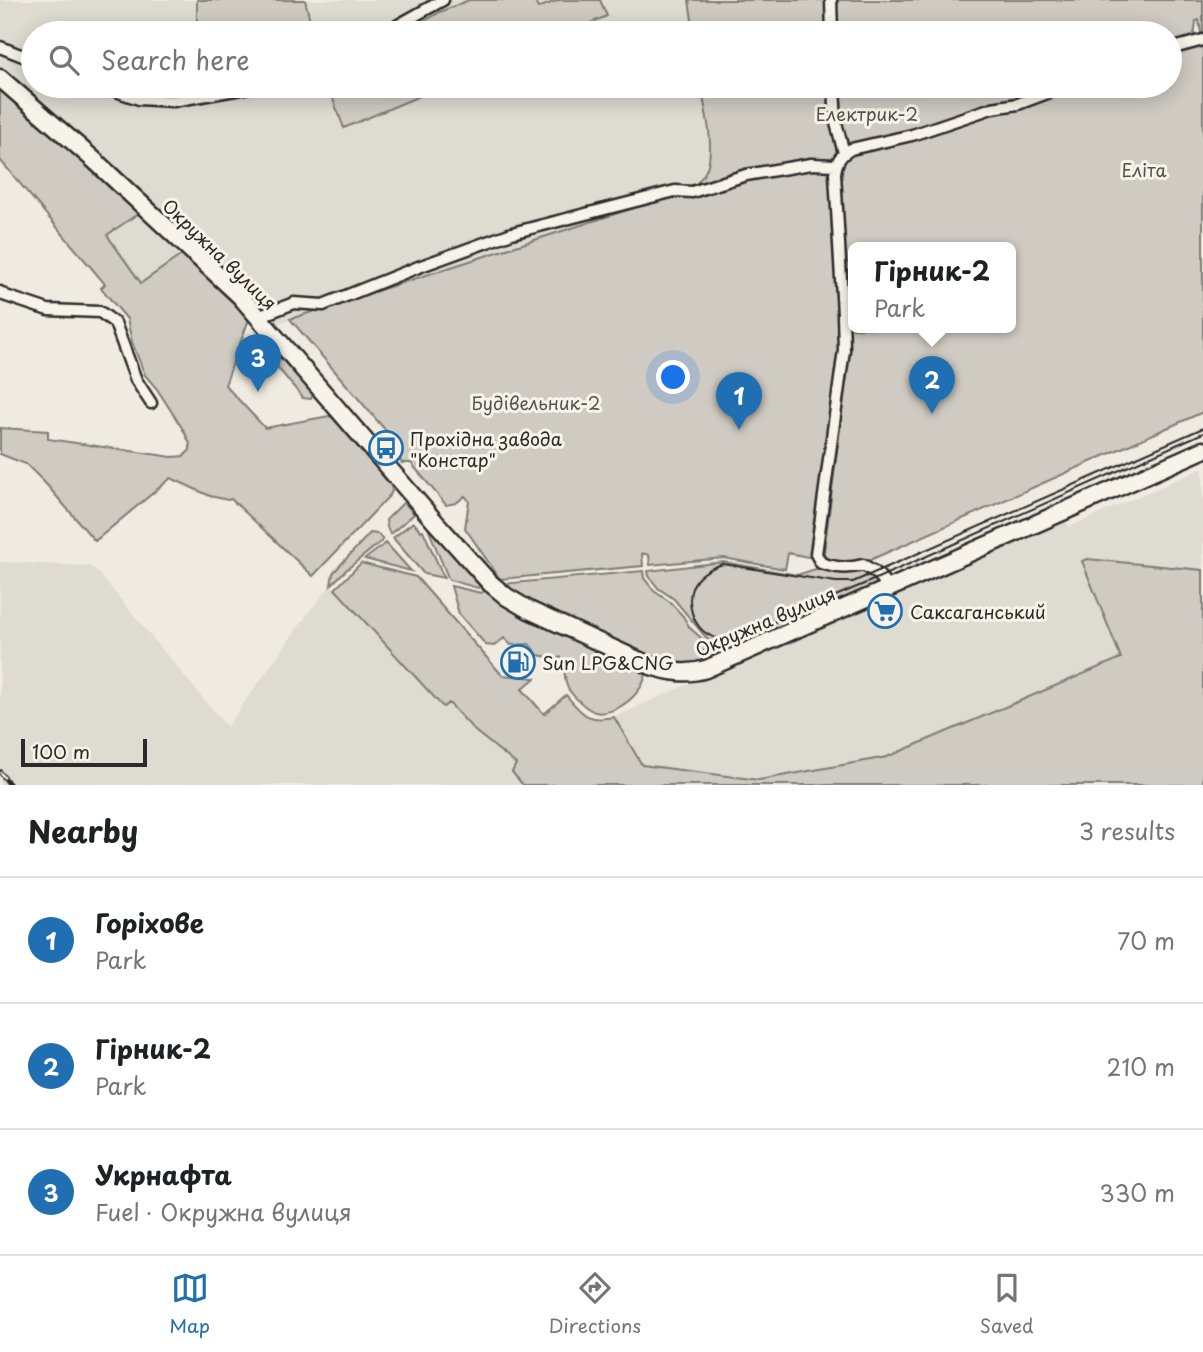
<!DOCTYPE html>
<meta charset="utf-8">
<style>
:root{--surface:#fff;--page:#f6f6f6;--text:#202124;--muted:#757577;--line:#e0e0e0;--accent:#1f6fb2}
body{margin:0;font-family:"Playpen Sans",sans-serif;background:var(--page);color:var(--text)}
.scale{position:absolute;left:21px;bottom:18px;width:126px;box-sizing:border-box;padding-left:7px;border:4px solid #2b2b2b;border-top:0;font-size:19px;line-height:24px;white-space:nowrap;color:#2b2b2b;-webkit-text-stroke:5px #f7f3e8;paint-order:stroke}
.you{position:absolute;left:674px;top:378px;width:24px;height:24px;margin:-18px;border:5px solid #fff;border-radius:50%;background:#1a73e8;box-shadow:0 0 0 10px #1a73e833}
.badge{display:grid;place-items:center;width:46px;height:46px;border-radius:50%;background:var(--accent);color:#fff;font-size:23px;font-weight:700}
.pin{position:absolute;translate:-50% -58px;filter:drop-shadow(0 2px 4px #0008)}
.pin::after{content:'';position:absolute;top:37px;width:24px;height:21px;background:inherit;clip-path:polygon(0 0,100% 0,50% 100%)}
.popup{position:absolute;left:848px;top:242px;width:168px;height:91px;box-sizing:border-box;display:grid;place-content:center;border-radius:10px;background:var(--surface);filter:drop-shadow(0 2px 5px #0005);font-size:23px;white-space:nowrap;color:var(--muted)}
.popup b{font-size:26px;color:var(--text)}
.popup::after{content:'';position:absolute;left:50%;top:100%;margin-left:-14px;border:14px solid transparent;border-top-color:var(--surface)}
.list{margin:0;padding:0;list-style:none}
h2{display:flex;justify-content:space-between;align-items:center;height:91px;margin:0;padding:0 28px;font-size:30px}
h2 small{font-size:23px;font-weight:400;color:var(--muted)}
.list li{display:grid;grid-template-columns:46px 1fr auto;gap:21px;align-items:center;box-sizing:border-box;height:126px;padding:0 28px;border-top:2px solid var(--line)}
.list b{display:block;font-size:26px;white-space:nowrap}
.list p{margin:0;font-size:23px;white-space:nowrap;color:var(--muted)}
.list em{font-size:23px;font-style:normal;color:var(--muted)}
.icon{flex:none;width:38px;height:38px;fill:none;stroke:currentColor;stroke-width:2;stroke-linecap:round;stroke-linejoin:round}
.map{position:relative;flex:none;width:1203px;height:785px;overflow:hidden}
.search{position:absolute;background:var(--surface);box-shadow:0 4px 18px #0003;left:21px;right:21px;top:21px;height:77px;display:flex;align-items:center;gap:18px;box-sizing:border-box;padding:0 24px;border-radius:38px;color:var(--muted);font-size:26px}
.sheet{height:469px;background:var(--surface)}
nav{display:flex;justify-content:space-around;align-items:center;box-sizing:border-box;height:98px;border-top:2px solid var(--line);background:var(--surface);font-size:19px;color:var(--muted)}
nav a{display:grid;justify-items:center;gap:4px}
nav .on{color:var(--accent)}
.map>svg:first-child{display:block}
</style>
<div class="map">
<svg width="1203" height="785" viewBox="0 0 1203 785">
<rect width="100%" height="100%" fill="#efebe0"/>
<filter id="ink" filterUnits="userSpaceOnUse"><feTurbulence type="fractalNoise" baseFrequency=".0143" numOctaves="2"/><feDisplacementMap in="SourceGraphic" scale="14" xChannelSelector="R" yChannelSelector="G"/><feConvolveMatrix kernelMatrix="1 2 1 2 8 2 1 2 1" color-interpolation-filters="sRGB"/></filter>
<g filter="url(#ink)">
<path fill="#dedbd1" d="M 0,0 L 689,0 L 694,33 L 33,33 L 33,86 L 701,86 L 710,148 L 707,169 L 700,180 L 690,190 L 273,325 L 97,153 L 0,70 Z
M 139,213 L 183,254 L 141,284 L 107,235 Z
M 1203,468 L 1203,570 L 1087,559 L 1083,561 L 1121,658 L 887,757 L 759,780 L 642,765 L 614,717 L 1065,518 L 1069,527 Z
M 0,562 L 90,566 L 96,570 L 227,727 L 312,608 L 331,585 L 442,707 L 449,702 L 475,731 L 516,764 L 512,772 L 523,785 L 0,785 Z"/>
<path fill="#cfcbc2" stroke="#7d7b76" stroke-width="2" fill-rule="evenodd" d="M 197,0 L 305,0 L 313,33 L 234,33 L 233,25 L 197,28 Z
M 469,0 L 534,0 L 538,8 L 559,0 L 600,0 L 607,16 L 567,33 L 405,33 L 440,12 Z
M 689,0 L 828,0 L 829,33 L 694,33 Z
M 835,0 L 1203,0 L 1203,36 L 1201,34 L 1199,20 L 1196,21 L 1195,30 L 1192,40 L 1170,46 L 1170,33 L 837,33 Z
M 1203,46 L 1203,412 L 861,564 L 848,567 L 823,560 L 850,348 L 841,167 L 843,160 L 848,157 L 872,148 L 994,111 L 1022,106 L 1080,86 L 1170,86 L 1170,55 ZM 853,248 L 1011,248 L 1011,328 L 853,328 Z
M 0,85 L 139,213 L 107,235 L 141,283 L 183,254 L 221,288 L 247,315 L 249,319 L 225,385 L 265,428 L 329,416 L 333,418 L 391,485 L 392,491 L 390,495 L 313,576 L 231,499 L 228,500 L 210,496 L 171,478 L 95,541 L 46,484 L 26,464 L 0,454 L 0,428 L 48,431 L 48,439 L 172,457 L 184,456 L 190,450 L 190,444 L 184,431 L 157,389 L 145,375 L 132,342 L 127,319 L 101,288 L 105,284 L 0,160 Z
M 328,86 L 443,86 L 344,128 Z
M 701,86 L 831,86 L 840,152 L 832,162 L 690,190 C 696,184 704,177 707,168 C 715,145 705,110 701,86 Z
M 838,86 L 1060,86 L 992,104 L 913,131 L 847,146 L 840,124 Z
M 810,168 L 831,172 L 839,313 L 840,348 L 813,556 L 808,557 L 788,553 L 785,569 L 724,558 L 650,565 L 649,555 L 642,553 L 643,566 L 500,579 L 465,528 L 469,501 L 465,496 L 456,503 L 446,505 L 411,463 L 402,463 L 393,452 L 399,446 L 290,319 L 677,194 L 747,178 Z
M 274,345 L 314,392 L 311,399 L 303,398 L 268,356 L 267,348 Z
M 404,502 L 414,514 L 390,534 L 387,527 L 386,520 Z
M 413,522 L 421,531 L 423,530 L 444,578 L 424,574 L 393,538 Z
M 428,528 L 433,528 L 484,583 L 478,588 L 449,580 Z
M 370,533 L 378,534 L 383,540 L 346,570 L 331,585 L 333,573 Z
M 386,543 L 411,571 L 365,559 Z
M 1087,559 L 1203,570 L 1203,785 L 523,785 L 512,772 L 516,764 L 475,731 L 449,703 L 443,707 L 335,589 L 361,563 L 416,577 L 502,675 L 535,678 L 522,689 L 544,714 L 566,695 C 583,715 587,722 614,717 L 642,765 L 759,780 L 887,757 L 1121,658 L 1082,561 Z
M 723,562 L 797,575 L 822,567 L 864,568 L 883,586 L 755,640 L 720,644 L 708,640 L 674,599 L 658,588 L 649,576 L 648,571 Z
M 643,571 L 644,578 L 654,591 L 670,602 L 683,616 L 690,628 L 710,646 L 700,654 L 703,663 L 685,666 L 654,661 L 532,605 L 502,584 Z
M 451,586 L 481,593 L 489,588 L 646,671 C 646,692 615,717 595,712 C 586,709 570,694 567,686 C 565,681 565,674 564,669 L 567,665 L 560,657 L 556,660 L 553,658 L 538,655 L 529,644 L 511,645 L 504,638 L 494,646 L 486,645 L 459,614 Z"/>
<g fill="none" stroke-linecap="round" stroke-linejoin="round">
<g stroke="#2b2b2b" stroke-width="15">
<path id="minor" d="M 831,0 L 832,33
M 384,33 L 443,0
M 0,47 L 33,60
M 1170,49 L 1203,40
M 101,86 L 139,99 L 173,101 L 241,89 L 253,86
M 834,86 L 836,123 L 844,153
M 0,292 L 6,296 L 48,310 L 100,312 L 115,323 L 136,380 L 151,403
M 258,317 L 294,303 L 323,305 L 421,266 L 512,233 L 667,193 L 675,191 L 692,192 L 746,175 L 811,164 L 836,165
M 888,589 C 882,576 876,572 863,565 C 847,569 836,568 821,563 L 816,554 L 844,350 L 843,314 L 835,174 C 836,162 840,155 851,149 L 912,135 L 992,108 L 1018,104 L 1066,86"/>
</g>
<g stroke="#2b2b2b" stroke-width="21">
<path id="primary" d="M 0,78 L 94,160 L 240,296 L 437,524 L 490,583 L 507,597 L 529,610 L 651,666 C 670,672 687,675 706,669 L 1203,450"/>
</g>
<use href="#minor" stroke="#f7f3e8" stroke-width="10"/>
<use href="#primary" stroke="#f7f3e8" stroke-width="16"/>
<path stroke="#2b2b2b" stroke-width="2" d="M 1203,428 L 853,582 L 836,582 L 723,564 C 713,567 706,570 699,577 C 683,593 690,625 709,635 C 715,639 724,640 731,640 L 871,581 L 1203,433"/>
<g stroke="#2b2b2b" stroke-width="5">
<path id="rail" d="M 0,772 L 10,785"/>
</g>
<use href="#rail" stroke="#f7f3e8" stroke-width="2.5" stroke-dasharray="8" stroke-linecap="butt"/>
</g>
</g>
<defs>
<g id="bus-ring" transform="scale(1.75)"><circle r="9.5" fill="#f7f3e8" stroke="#1f6fb2" stroke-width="1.5"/><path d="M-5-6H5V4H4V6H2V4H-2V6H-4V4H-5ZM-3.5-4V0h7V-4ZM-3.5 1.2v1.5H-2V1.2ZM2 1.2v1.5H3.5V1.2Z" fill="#1f6fb2"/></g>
<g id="supermarket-ring" transform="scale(1.75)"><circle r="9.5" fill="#f7f3e8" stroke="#1f6fb2" stroke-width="1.5"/><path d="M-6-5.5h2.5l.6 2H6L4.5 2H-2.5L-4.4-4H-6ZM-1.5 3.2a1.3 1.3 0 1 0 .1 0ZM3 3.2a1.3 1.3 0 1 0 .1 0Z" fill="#1f6fb2"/></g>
<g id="fuel-ring" transform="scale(1.75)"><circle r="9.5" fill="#f7f3e8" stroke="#1f6fb2" stroke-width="1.5"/><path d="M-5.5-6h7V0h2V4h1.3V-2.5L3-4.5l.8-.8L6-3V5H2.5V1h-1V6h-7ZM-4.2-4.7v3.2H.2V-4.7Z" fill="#1f6fb2"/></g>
</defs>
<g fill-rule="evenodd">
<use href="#bus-ring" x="386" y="448"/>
<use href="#supermarket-ring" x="885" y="611"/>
<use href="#fuel-ring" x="518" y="662"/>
</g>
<g text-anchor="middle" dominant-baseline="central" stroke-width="6" stroke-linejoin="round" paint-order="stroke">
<g font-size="18" fill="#545351" stroke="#f7f3e8">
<text x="867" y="113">Електрик-2</text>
<text x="1144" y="169">Еліта</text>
<text x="536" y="402">Будівельник-2</text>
</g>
<g font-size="18" fill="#2b2b2b" stroke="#f7f3e8">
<text transform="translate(220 254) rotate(44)">Окружна вулиця</text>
<text transform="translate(765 621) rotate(-23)">Окружна вулиця</text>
</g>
<g font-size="18" fill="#2b2b2b" stroke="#f7f3e8" text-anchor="start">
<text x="410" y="438">Прохідна завода<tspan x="410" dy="21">"Констар"</tspan></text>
<text x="910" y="611">Саксаганський</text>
<text x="542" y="662">Sun LPG&amp;CNG</text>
</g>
</g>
</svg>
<div class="scale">100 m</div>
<div class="you"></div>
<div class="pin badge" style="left:739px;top:430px">1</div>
<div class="pin badge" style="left:932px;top:414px">2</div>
<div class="popup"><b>Гірник-2</b>Park</div>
<div class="pin badge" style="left:258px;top:392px">3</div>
<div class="search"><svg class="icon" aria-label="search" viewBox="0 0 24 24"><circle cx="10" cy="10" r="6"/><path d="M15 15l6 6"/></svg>Search here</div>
</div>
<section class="sheet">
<h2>Nearby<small>3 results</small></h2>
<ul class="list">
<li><span class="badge">1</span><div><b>Горіхове</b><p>Park</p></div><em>70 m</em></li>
<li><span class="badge">2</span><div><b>Гірник-2</b><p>Park</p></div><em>210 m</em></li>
<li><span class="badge">3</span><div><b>Укрнафта</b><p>Fuel · Окружна вулиця</p></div><em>330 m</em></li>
</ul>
</section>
<nav>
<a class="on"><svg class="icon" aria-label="map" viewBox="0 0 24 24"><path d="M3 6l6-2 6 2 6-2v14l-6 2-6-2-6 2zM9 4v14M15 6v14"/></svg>Map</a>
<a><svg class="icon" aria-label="directions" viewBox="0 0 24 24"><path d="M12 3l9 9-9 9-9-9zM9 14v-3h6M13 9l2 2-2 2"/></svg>Directions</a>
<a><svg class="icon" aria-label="saved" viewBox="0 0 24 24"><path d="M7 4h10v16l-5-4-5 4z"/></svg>Saved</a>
</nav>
